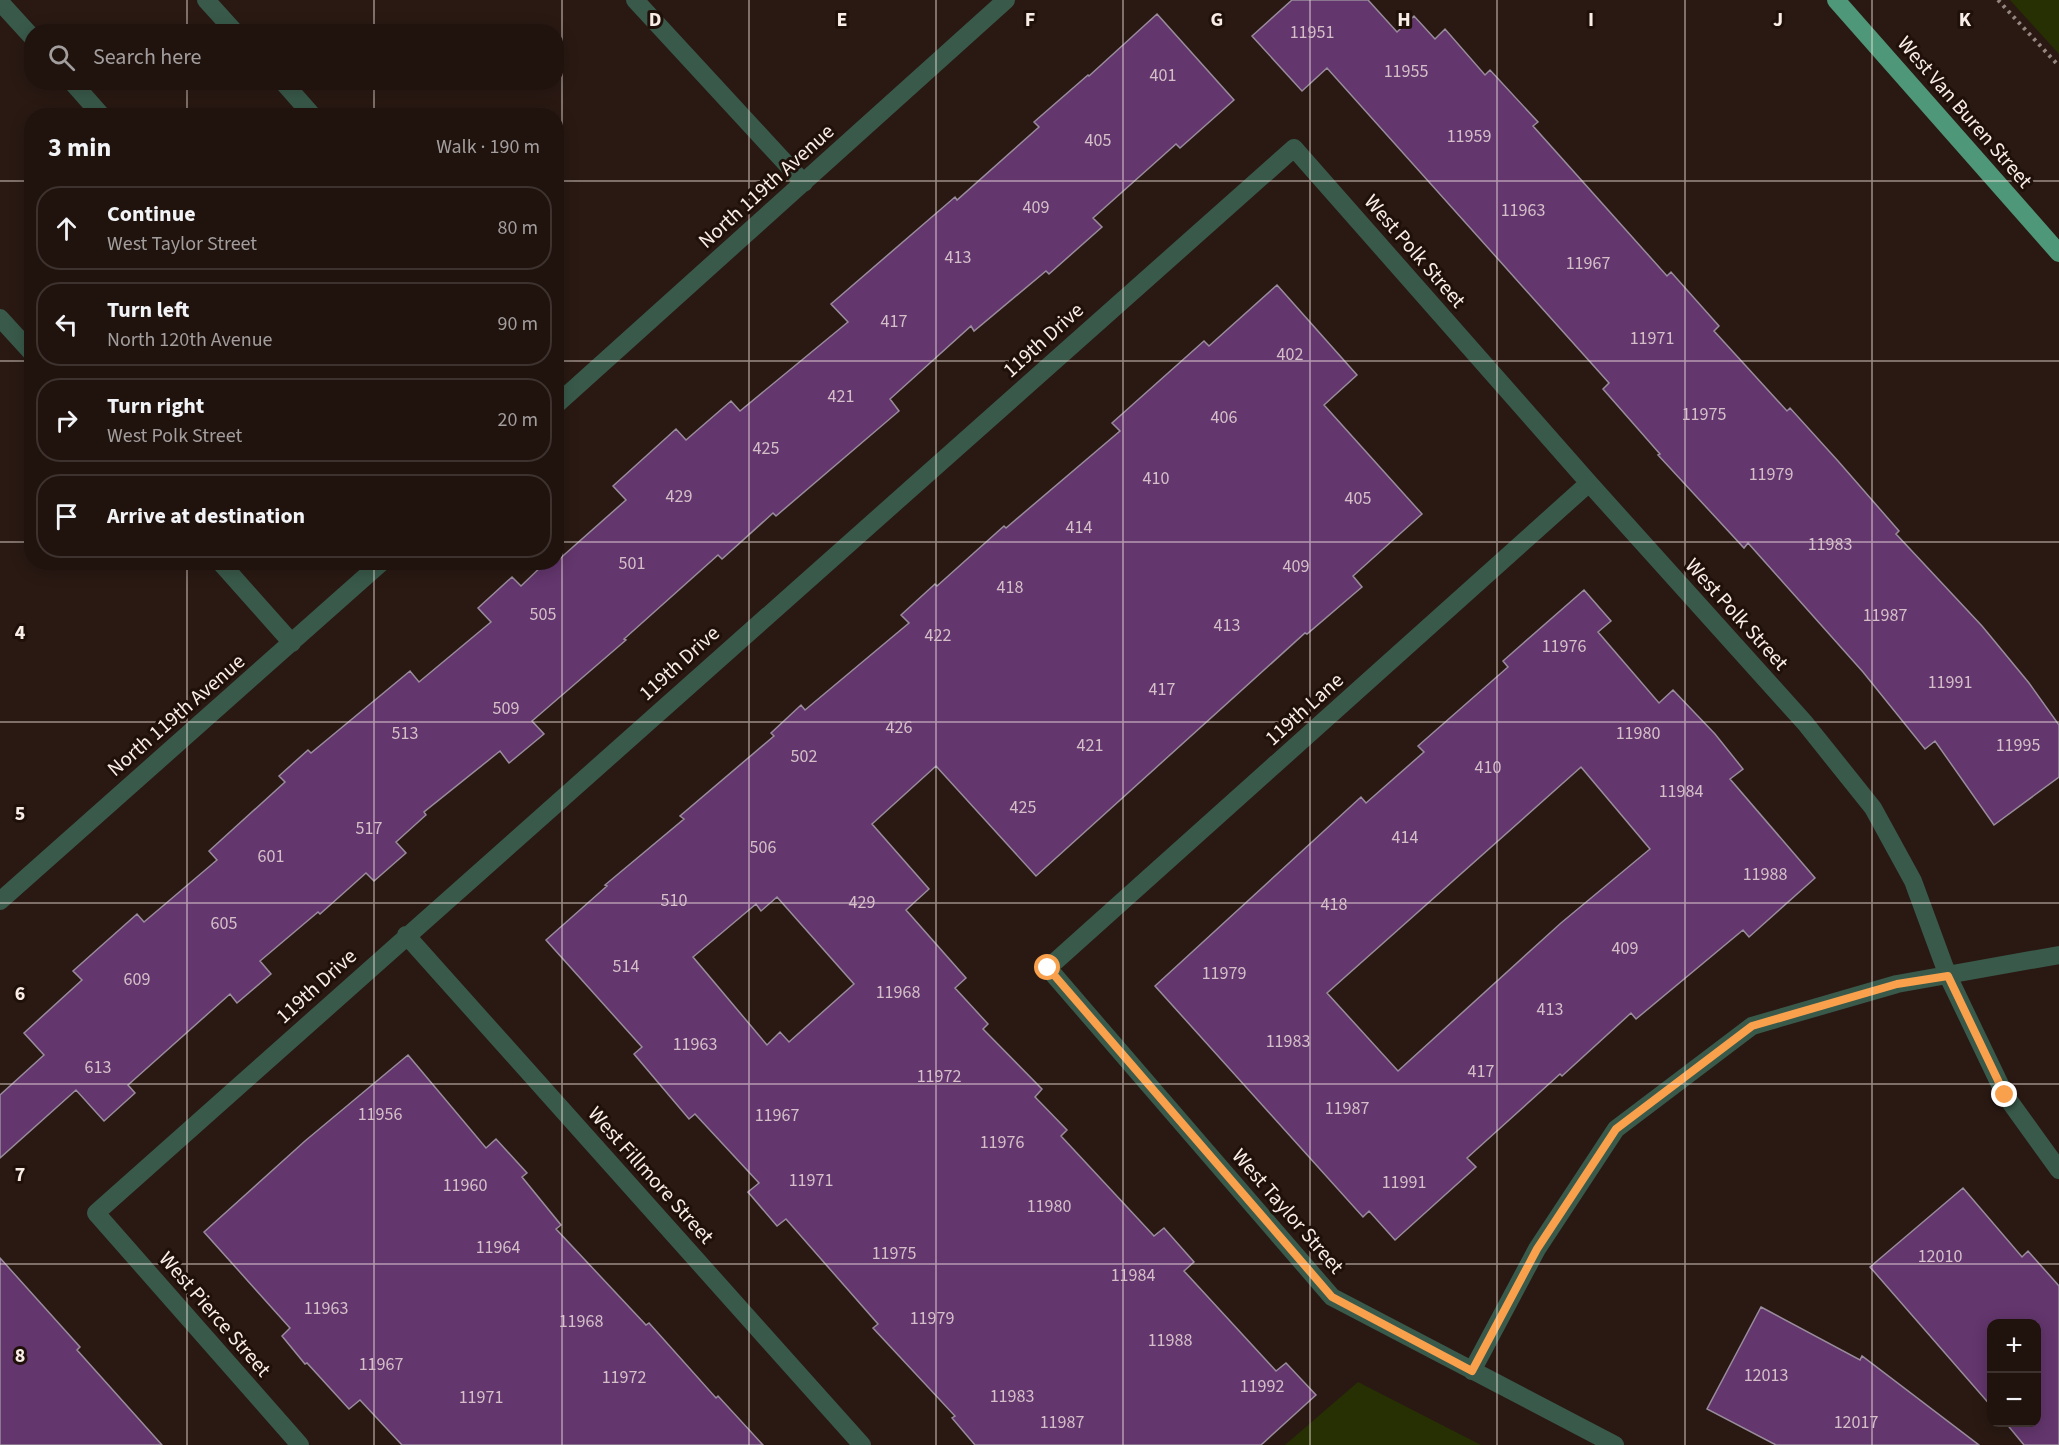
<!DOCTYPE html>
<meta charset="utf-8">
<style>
:root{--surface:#20130e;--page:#2d201c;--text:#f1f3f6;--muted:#a29e9e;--line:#3d322e}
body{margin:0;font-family:"Source Sans 3",sans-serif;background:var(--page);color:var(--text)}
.controls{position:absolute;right:18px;bottom:18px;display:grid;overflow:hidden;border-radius:12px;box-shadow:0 3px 15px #0003}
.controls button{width:54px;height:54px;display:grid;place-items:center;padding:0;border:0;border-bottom:2px solid var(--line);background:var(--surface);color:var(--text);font:30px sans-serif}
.stop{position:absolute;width:18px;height:18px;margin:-14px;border:4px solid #f9a04c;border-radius:50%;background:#fff}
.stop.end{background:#f9a04c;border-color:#fff;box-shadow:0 2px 6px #0008}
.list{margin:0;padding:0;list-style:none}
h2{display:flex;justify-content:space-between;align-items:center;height:78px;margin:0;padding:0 24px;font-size:26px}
h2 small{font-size:20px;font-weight:400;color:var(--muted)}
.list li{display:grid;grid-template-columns:39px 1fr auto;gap:18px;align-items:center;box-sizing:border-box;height:84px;margin:0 12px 12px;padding:0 12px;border:2px solid var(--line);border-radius:24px}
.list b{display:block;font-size:22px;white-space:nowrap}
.list p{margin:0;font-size:20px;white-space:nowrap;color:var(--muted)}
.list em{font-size:20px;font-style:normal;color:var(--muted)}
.icon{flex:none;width:33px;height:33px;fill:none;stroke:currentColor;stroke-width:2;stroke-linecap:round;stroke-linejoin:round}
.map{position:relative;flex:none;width:2059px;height:1445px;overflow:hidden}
.search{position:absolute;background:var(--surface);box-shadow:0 3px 15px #0003;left:24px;top:24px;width:540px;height:66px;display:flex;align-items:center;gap:15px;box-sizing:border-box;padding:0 21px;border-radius:24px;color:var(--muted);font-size:22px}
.panel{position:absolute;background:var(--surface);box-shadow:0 3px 15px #0003;left:24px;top:108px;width:540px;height:462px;border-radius:24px}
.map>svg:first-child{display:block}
</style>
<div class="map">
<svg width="2059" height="1445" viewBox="0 0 2059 1445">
<rect width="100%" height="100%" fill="#2a1913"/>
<path fill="#273003" d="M 2010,0 L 2059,0 L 2059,54 Z
M 1358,1382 L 1481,1445 L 1285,1445 Z"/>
<path fill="#63366d" stroke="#998c9c" stroke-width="1.5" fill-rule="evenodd" d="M 1292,0 L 1368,0 L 1397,32 L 1414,16 L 1435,39 L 1445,29 L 1485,75 L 1490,70 L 1538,122 L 1533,126 L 1667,276 L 1671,272 L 1719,326 L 1714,331 L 1787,411 L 1790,408 L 1838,461 L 1899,531 L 1896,534 L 1982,626 L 2029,683 L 2059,725 L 2059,777 L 1994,825 L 1935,741 L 1925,749 L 1863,672 L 1748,543 L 1744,548 L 1658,455 L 1660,454 L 1603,389 L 1609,383 L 1327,68 L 1302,91 L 1252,36 Z
M 1157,14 L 1234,100 L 1180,148 L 1176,144 L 1093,218 L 1102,227 L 1049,274 L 1046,271 L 974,331 L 971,326 L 890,399 L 899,411 L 776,516 L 773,513 L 722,559 L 718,555 L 624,639 L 626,640 L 532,721 L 544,734 L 509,763 L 500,751 L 424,812 L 426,815 L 396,842 L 406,853 L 374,881 L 366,873 L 320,914 L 318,912 L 260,961 L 271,974 L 237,1003 L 230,994 L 128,1085 L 135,1093 L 104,1121 L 76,1090 L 0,1158 L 0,1095 L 44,1055 L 24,1033 L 82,980 L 73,971 L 137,914 L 144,922 L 217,860 L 209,851 L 285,782 L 279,776 L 308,750 L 311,753 L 410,671 L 419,682 L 491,622 L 478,608 L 512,577 L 521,586 L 546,562 L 556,562 L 626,500 L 613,486 L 676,429 L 686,440 L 731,401 L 740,411 L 848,322 L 831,304 L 955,197 L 957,200 L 1039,127 L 1034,122 L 1088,75 L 1089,76 Z
M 1277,285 L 1357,375 L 1324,405 L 1422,514 L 1353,576 L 1362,587 L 1307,634 L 1305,633 L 1036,876 L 936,766 L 872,824 L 929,889 L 906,910 L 966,978 L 955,988 L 988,1024 L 983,1029 L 1042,1089 L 1035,1097 L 1067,1130 L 1061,1136 L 1154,1236 L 1164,1228 L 1194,1262 L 1184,1271 L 1276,1371 L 1286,1363 L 1316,1395 L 1261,1445 L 975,1445 L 952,1418 L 955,1416 L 873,1328 L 878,1324 L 786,1219 L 777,1226 L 748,1192 L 759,1183 L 695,1114 L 689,1119 L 634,1054 L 642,1047 L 546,940 L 607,886 L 605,885 L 684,819 L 680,816 L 774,736 L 771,733 L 801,705 L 805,710 L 909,623 L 901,615 L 935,584 L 937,586 L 1004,526 L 1006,528 L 1120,431 L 1112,423 L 1204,341 L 1209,346 ZM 777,897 L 854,984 L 789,1042 L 780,1032 L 767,1045 L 693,957 L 756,904 L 761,911 Z
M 1584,590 L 1611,621 L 1598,632 L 1659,703 L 1673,690 L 1715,734 L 1743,769 L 1730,779 L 1815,878 L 1749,937 L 1743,930 L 1636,1019 L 1631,1013 L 1562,1076 L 1560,1074 L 1467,1158 L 1476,1167 L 1395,1240 L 1369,1211 L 1363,1217 L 1155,986 L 1361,797 L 1366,803 L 1424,752 L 1418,746 L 1508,667 L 1503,661 ZM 1581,767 L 1650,849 L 1561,923 L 1398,1071 L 1327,993 Z
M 408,1055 L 486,1148 L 496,1139 L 527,1173 L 522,1177 L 561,1225 L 556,1229 L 646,1325 L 649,1323 L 716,1398 L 718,1396 L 763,1445 L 402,1445 L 360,1400 L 349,1409 L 307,1363 L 305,1364 L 282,1336 L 290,1328 L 204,1232 L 305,1141 Z
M 1963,1188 L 2022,1257 L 2028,1251 L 2059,1286 L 2059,1445 L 2024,1445 L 2005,1422 L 2037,1422 L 2037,1323 L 1992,1323 L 1992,1407 L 1870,1267 Z
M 0,1258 L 80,1347 L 77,1350 L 162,1445 L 0,1445 Z
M 1761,1307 L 1860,1360 L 1862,1356 L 1979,1445 L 1776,1445 L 1707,1409 Z"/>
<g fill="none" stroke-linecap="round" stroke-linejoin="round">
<path stroke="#958681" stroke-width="4" stroke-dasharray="3 4.5" stroke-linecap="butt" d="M 1998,0 L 2059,66"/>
<path stroke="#395a4b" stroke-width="18" d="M 206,0 L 235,32
M 0,2 L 32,37
M 72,82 L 102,116
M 283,82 L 313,116"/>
<path stroke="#395a4b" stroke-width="18" d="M 635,0 L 804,183
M 0,318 L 32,353
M 556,405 L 1006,0
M 1589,483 L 1048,968 L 1332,1297 L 1615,1445
M 220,562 L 292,643
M 0,901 L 382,562
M 406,935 L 862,1445
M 1472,1371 L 1537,1249 L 1616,1129 L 1752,1026 L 1897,984 L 2059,955
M 300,1445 L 96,1213 L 1294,148 L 1589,483 L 1805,723 L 1873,808 L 1913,881 L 1948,976 L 2005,1095 L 2059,1170"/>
<path stroke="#4f9779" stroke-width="18" d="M 1836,0 L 2059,253"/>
</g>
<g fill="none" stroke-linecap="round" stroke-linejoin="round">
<path stroke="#f9a04c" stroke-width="8" d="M 1048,968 L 1332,1297 L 1472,1371 L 1537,1249 L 1616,1129 L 1752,1026 L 1897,984 L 1948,976 L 2005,1095"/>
</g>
<path fill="none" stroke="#f9ede8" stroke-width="1.5" stroke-opacity="0.55" d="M 187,0 L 187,32M 374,0 L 374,32M 562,0 L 562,1445M 749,0 L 749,1445M 936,0 L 936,1445M 1123,0 L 1123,1445M 1310,0 L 1310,1445M 1497,0 L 1497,1445M 1685,0 L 1685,1445M 1872,0 L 1872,1445M 187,82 L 187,116M 374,82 L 374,116M 0,181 L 32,181M 556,181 L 2059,181M 0,361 L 32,361M 556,361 L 2059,361M 0,542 L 32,542M 556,542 L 2059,542M 187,562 L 187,1445M 374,562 L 374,1445M 0,722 L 2059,722M 0,903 L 2059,903M 0,1084 L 2059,1084M 0,1264 L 2059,1264"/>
<g text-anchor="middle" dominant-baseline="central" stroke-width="6" stroke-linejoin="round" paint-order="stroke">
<g font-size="18" fill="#d4bfc9">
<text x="1312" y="32">11951</text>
<text x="1406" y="71">11955</text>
<text x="1163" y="75">401</text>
<text x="1469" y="136">11959</text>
<text x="1098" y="140">405</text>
<text x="1036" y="207">409</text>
<text x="1523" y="210">11963</text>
<text x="958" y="257">413</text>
<text x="1588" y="263">11967</text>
<text x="894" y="321">417</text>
<text x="1652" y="338">11971</text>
<text x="1290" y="354">402</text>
<text x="841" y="396">421</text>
<text x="1704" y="414">11975</text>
<text x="1224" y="417">406</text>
<text x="766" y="448">425</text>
<text x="1771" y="474">11979</text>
<text x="1156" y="478">410</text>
<text x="679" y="496">429</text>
<text x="1358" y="498">405</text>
<text x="1079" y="527">414</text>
<text x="1830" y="544">11983</text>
<text x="632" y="563">501</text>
<text x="1296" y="566">409</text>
<text x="1010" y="587">418</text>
<text x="543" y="614">505</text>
<text x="1885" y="615">11987</text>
<text x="1227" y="625">413</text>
<text x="938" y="635">422</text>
<text x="1564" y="646">11976</text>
<text x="1950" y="682">11991</text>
<text x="1162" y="689">417</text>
<text x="506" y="708">509</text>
<text x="899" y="727">426</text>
<text x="405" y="733">513</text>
<text x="1638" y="733">11980</text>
<text x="1090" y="745">421</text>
<text x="2018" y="745">11995</text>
<text x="804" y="756">502</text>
<text x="1488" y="767">410</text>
<text x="1681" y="791">11984</text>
<text x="1023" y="807">425</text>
<text x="369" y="828">517</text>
<text x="1405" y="837">414</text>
<text x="763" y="847">506</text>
<text x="271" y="856">601</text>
<text x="1765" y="874">11988</text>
<text x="674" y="900">510</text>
<text x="862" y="902">429</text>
<text x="1334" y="904">418</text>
<text x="224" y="923">605</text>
<text x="1625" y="948">409</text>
<text x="626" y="966">514</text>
<text x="1224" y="973">11979</text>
<text x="137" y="979">609</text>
<text x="898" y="992">11968</text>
<text x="1550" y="1009">413</text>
<text x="1288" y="1041">11983</text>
<text x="695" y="1044">11963</text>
<text x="98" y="1067">613</text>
<text x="1481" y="1071">417</text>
<text x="939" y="1076">11972</text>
<text x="1347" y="1108">11987</text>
<text x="380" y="1114">11956</text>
<text x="777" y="1115">11967</text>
<text x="1002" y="1142">11976</text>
<text x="811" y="1180">11971</text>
<text x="1404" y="1182">11991</text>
<text x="465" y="1185">11960</text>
<text x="1049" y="1206">11980</text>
<text x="498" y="1247">11964</text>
<text x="894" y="1253">11975</text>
<text x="1940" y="1256">12010</text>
<text x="1133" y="1275">11984</text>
<text x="326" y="1308">11963</text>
<text x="932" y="1318">11979</text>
<text x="581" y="1321">11968</text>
<text x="1170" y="1340">11988</text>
<text x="381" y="1364">11967</text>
<text x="1766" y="1375">12013</text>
<text x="624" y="1377">11972</text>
<text x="1262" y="1386">11992</text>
<text x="1012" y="1396">11983</text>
<text x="481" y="1397">11971</text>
<text x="1062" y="1422">11987</text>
<text x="1856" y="1422">12017</text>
</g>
<g font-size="21" fill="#f9ede8" stroke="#20100a">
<text transform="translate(1965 112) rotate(49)">West Van Buren Street</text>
<text transform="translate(766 186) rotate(-42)">North 119th Avenue</text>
<text transform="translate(1415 251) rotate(49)">West Polk Street</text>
<text transform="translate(1043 340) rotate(-42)">119th Drive</text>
<text transform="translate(1737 614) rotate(48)">West Polk Street</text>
<text transform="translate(679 663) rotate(-42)">119th Drive</text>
<text transform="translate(1304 709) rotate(-42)">119th Lane</text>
<text transform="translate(176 715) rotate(-41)">North 119th Avenue</text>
<text transform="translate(316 986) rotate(-42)">119th Drive</text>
<text transform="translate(651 1175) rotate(48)">West Fillmore Street</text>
<text transform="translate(1288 1211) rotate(49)">West Taylor Street</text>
<text transform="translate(215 1314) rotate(49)">West Pierce Street</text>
</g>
</g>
<g font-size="20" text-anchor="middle" font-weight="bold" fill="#f9ede8" stroke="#20100a" stroke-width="6" stroke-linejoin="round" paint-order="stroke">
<text x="655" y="26">D</text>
<text x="842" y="26">E</text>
<text x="1030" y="26">F</text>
<text x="1217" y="26">G</text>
<text x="1404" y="26">H</text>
<text x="1591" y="26">I</text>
<text x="1778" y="26">J</text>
<text x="1965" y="26">K</text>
<text x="20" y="639">4</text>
<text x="20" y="820">5</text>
<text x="20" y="1000">6</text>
<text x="20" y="1181">7</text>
<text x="20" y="1362">8</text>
</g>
</svg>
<div class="controls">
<button>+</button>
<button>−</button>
</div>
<div class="stop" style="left:1048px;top:968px"></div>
<div class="stop end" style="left:2005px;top:1095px"></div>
<div class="search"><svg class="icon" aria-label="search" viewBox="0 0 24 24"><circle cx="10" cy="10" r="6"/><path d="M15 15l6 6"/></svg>Search here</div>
<section class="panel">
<h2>3 min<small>Walk · 190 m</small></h2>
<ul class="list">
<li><svg class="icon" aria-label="ahead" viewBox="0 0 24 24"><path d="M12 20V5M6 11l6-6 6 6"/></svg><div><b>Continue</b><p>West Taylor Street</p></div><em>80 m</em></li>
<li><svg class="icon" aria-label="left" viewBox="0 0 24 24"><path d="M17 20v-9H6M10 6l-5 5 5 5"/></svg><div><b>Turn left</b><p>North 120th Avenue</p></div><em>90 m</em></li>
<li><svg class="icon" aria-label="right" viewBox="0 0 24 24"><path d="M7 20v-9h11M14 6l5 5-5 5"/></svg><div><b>Turn right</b><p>West Polk Street</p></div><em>20 m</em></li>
<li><svg class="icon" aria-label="arrive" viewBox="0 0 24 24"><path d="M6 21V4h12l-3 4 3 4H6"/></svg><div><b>Arrive at destination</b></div></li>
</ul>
</section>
</div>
